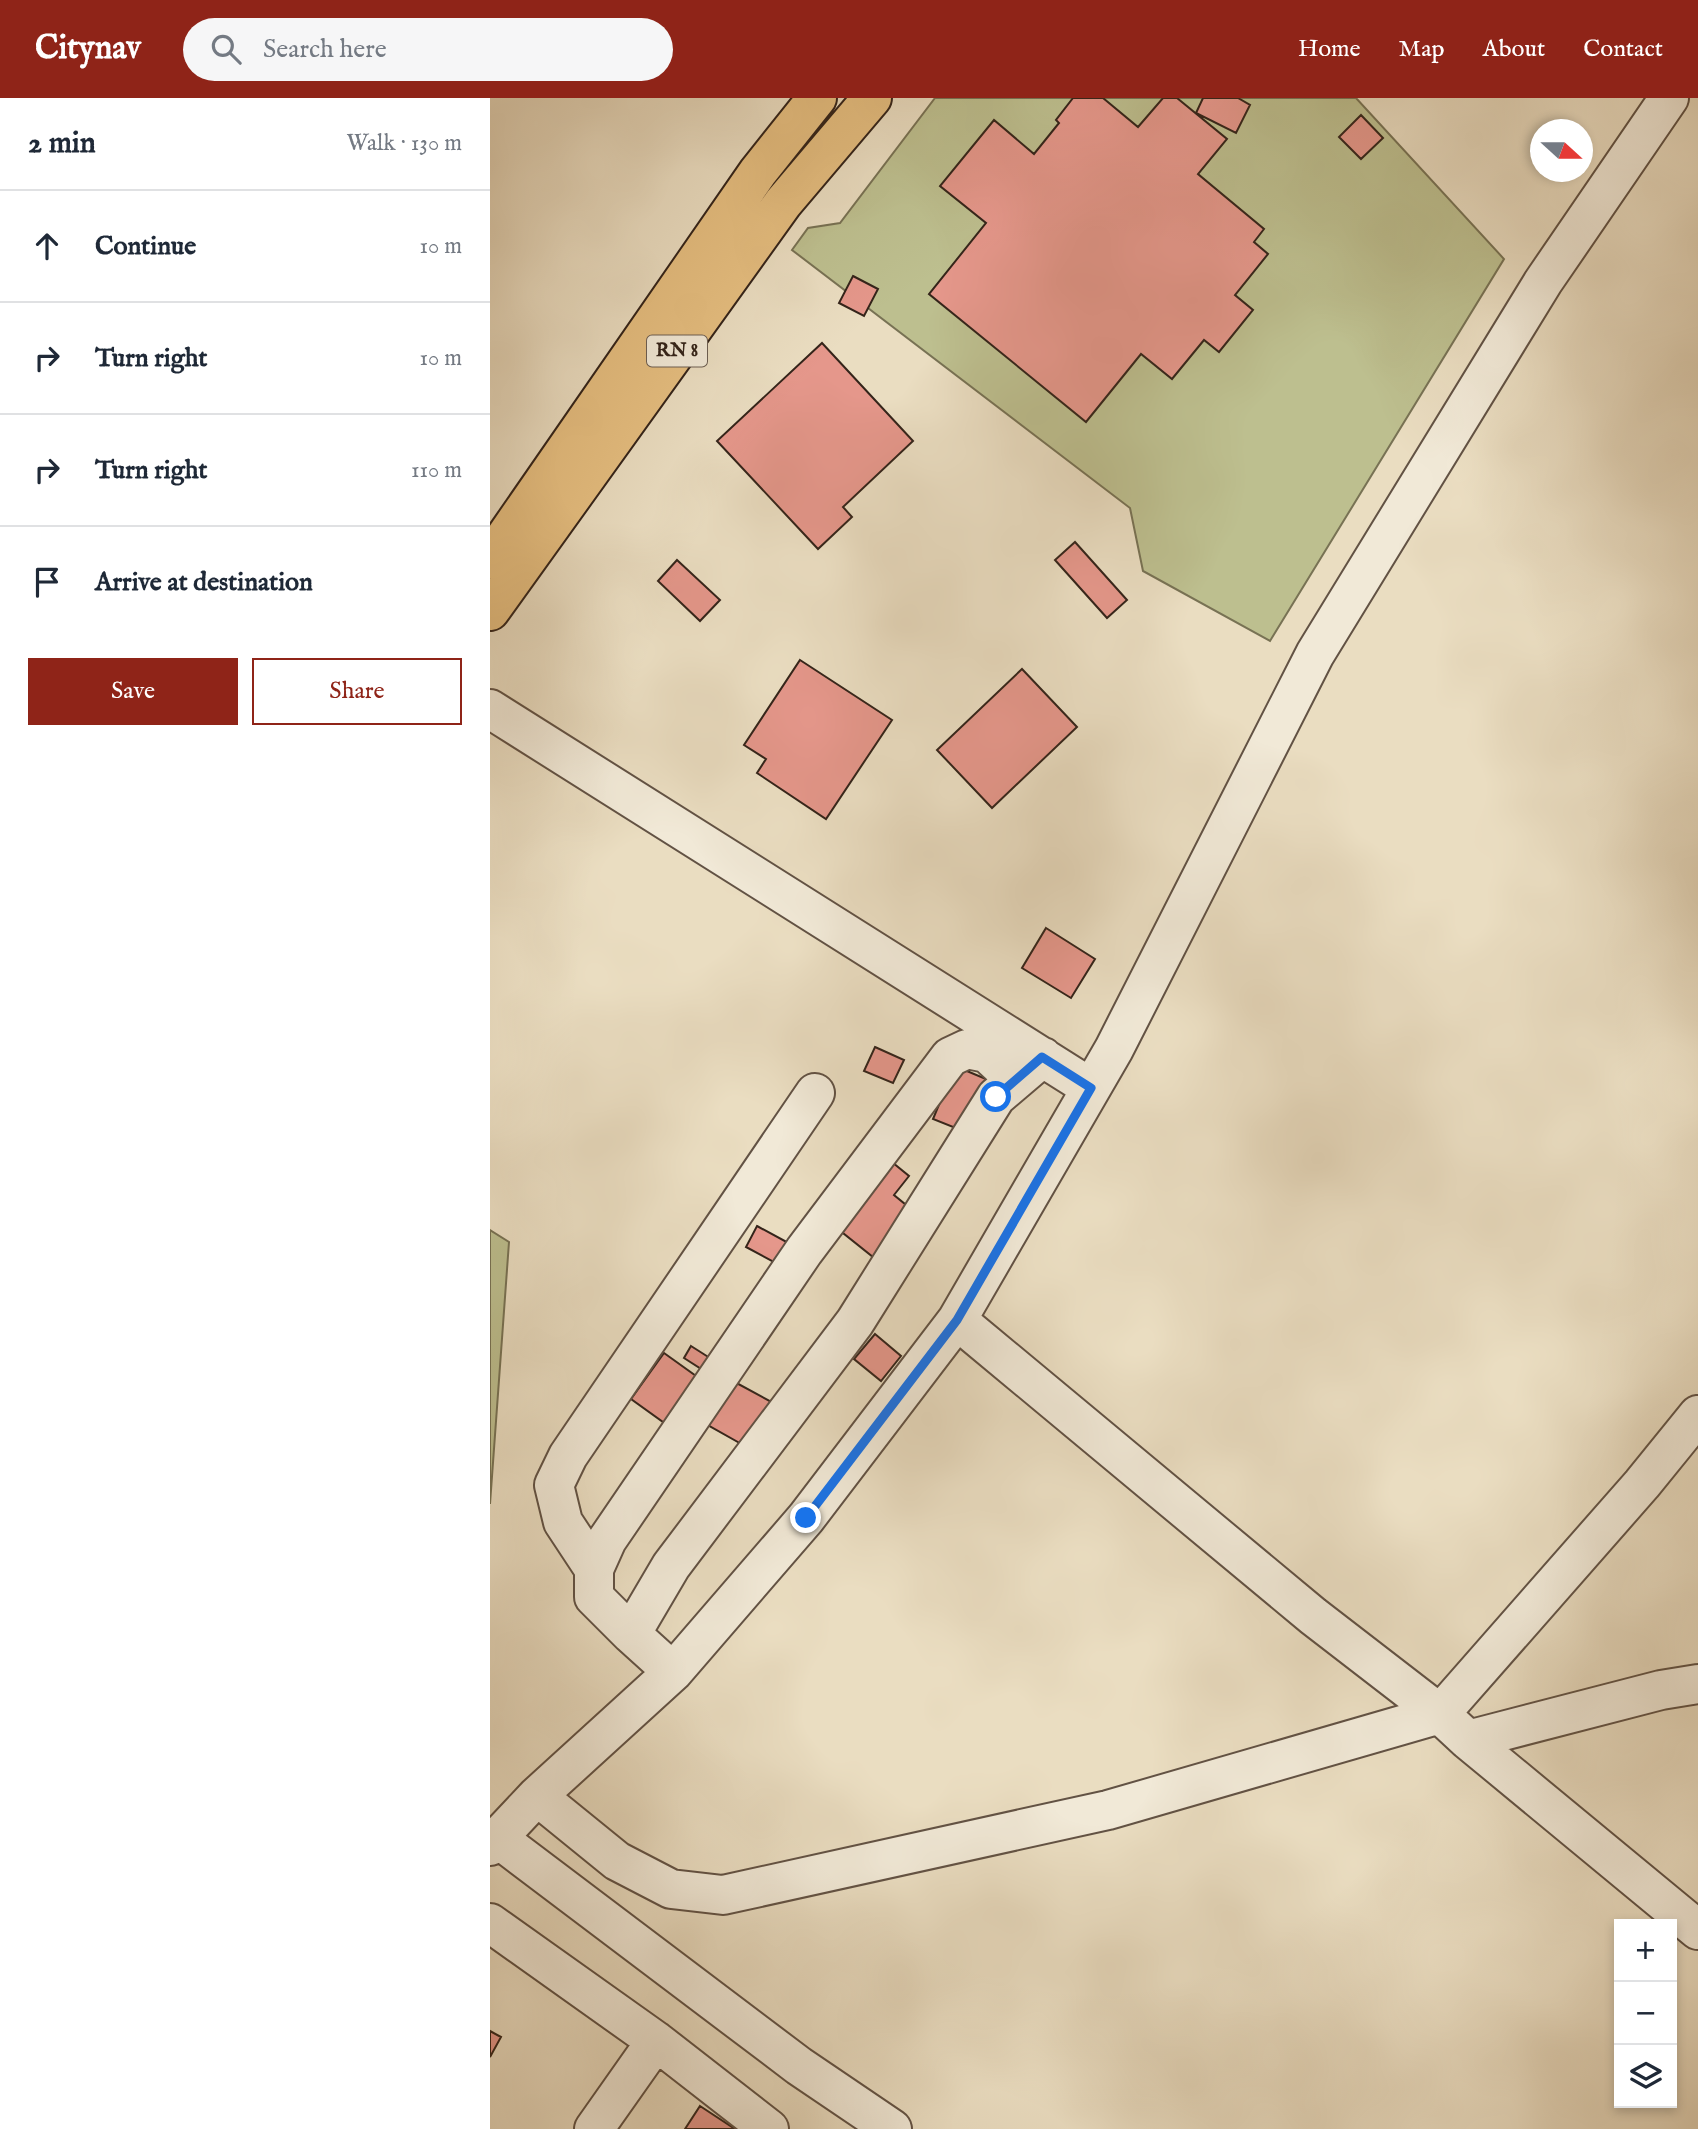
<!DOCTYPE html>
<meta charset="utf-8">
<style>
:root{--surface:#fff;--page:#f6f6f7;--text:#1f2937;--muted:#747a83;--line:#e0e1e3;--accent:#8f2418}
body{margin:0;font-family:"IM FELL English",serif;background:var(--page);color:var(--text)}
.controls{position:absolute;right:21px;bottom:21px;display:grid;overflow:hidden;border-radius:0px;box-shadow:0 4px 10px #0003}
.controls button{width:63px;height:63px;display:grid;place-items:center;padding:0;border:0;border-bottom:2px solid var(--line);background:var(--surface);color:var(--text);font:35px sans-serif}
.compass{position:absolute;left:1040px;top:21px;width:63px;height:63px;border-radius:50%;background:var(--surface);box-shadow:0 4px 10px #0003;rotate:111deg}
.stop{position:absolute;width:21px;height:21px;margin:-16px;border:5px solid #1a73e8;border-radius:50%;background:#fff}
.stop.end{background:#1a73e8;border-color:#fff;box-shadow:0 2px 7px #0008}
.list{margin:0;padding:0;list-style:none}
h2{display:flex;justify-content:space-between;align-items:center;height:91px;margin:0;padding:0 28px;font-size:30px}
h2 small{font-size:23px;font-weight:400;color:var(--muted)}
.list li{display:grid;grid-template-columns:46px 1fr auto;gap:21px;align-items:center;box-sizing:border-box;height:112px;padding:0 28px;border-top:2px solid var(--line)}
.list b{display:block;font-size:26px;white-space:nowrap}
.list em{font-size:23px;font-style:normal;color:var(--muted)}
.actions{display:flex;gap:14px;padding:21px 28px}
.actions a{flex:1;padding:16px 0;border:2px solid var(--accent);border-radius:0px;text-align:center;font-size:24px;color:var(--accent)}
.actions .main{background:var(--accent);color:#fff}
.icon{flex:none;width:38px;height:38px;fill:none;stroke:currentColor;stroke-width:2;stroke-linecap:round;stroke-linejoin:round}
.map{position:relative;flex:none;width:1208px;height:2031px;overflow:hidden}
header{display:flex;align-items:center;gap:42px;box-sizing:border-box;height:98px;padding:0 35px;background:var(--accent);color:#fff}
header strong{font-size:33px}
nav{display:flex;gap:38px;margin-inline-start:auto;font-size:24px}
.search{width:490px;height:63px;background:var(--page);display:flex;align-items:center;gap:18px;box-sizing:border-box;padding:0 24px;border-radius:38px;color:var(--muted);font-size:26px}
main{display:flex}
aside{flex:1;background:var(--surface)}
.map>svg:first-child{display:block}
</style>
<header>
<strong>Citynav</strong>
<div class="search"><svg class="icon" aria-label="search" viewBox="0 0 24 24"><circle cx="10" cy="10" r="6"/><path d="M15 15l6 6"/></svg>Search here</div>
<nav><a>Home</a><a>Map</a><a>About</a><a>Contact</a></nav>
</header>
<main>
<aside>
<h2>2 min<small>Walk · 130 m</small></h2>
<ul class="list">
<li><svg class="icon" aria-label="ahead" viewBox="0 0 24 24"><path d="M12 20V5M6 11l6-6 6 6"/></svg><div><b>Continue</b></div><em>10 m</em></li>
<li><svg class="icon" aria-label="right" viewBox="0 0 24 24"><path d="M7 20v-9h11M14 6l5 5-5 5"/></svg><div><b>Turn right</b></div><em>10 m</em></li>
<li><svg class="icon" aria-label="right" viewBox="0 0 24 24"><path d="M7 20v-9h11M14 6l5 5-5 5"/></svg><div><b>Turn right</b></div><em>110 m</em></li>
<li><svg class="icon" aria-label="arrive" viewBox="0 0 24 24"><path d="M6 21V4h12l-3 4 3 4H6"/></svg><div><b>Arrive at destination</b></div></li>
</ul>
<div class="actions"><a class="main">Save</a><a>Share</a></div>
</aside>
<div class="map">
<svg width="1208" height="2031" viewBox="0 0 1208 2031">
<rect width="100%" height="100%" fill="#eaddc1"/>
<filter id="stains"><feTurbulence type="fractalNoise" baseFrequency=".00286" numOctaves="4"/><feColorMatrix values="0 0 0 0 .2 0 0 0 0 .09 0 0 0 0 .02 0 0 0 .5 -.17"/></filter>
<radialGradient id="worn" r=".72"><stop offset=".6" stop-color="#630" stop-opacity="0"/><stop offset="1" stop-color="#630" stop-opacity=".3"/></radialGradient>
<path fill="#bdbf8f" stroke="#787254" stroke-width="2" d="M 445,0 L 866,0 L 1014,161 L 780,543 L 653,473 L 640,410 L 302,152 L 318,130 L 350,125 Z
M 0,1132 L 19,1144 L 0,1406 Z"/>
<path fill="#e5978b" stroke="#34241a" stroke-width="2" d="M 583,0 L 613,0 L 648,29 L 673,0 L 687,0 L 737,41 L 708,76 L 774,131 L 764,144 L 778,156 L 745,197 L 763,212 L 729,254 L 714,242 L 682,281 L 651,256 L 596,324 L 439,196 L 496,125 L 450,88 L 504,22 L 544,56 L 569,25 L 566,22 Z
M 713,0 L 748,0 L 760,7 L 746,35 L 706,15 Z
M 871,17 L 893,40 L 871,61 L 849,39 Z
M 363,178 L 388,191 L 374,218 L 349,205 Z
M 332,245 L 423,343 L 353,409 L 362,419 L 328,451 L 227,343 Z
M 585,444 L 637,502 L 617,520 L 565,462 Z
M 187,462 L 230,502 L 210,523 L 168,483 Z
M 310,562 L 402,622 L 336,721 L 267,675 L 276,661 L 254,647 Z
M 532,571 L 587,629 L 502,710 L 447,652 Z
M 556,830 L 605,861 L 581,900 L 532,870 Z
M 385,949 L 414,962 L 403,985 L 374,973 Z
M 465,968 L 496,981 L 473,1033 L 443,1021 Z
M 397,1060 L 419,1078 L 404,1097 L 421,1111 L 383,1159 L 343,1127 Z
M 267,1128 L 304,1148 L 293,1169 L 256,1149 Z
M 385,1236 L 411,1258 L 391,1283 L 364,1261 Z
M 201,1248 L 223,1262 L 216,1274 L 194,1260 Z
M 174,1255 L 213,1283 L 180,1329 L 141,1301 Z
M 241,1282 L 287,1307 L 262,1352 L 216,1326 Z
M 0,1933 L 11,1939 L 0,1959 Z
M 210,2008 L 245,2031 L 195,2031 Z"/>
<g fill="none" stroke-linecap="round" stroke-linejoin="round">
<g stroke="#625244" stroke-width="42">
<path id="minor" d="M 0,611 L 601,990
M 467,1222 L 823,1518 L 950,1616 L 978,1642 L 1208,1832
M 104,1471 L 73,1424 L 64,1387 L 78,1358 L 325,995
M 141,1536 L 104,1499 L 104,1471 L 117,1442 L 314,1153 L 460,959 L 477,951 L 497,955 L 526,982
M 183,1574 L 141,1536 L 181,1468 L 365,1224 L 506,999 L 553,959
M 978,1642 L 1171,1592 L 1208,1586
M 47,1698 L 127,1763 L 181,1791 L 233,1797 L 618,1712 L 950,1616 L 1152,1386 L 1208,1317
M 6,1739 L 309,1968 L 402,2031
M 0,1748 L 47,1698 L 183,1574 L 316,1420 L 467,1222 L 624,951 L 825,556 L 1053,184 L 1179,0
M 0,1825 L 166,1943 L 279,2031
M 104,2031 L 166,1943"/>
</g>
<g stroke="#34241a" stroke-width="42">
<path id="highway" d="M 0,461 L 268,74 L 327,0
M 0,513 L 293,105 L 382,0"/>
</g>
<use href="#minor" stroke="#f1e9d7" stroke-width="38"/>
<use href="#highway" stroke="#e5be80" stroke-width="38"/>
</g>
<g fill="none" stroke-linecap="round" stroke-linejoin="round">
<path stroke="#1a73e8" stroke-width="9" d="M 316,1420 L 467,1222 L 601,990 L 552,959 L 506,999"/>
</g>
<g text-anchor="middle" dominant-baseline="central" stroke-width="6" stroke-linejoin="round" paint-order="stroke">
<rect fill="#f1e9d7" stroke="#6d5f53" stroke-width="2" x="157" y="237.5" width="60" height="31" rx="5"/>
<g font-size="19" font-weight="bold" fill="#34241a">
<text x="187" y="253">RN 8</text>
</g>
</g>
<rect width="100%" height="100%" filter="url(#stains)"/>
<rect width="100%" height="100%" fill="url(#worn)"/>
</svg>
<div class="controls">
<button>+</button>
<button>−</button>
<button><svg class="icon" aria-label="layers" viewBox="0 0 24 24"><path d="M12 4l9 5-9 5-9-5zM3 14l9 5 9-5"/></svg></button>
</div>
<svg class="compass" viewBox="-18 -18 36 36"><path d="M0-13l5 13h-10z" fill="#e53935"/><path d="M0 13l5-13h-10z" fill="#747a83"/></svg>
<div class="stop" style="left:506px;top:999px"></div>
<div class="stop end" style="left:316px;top:1420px"></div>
</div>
</main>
